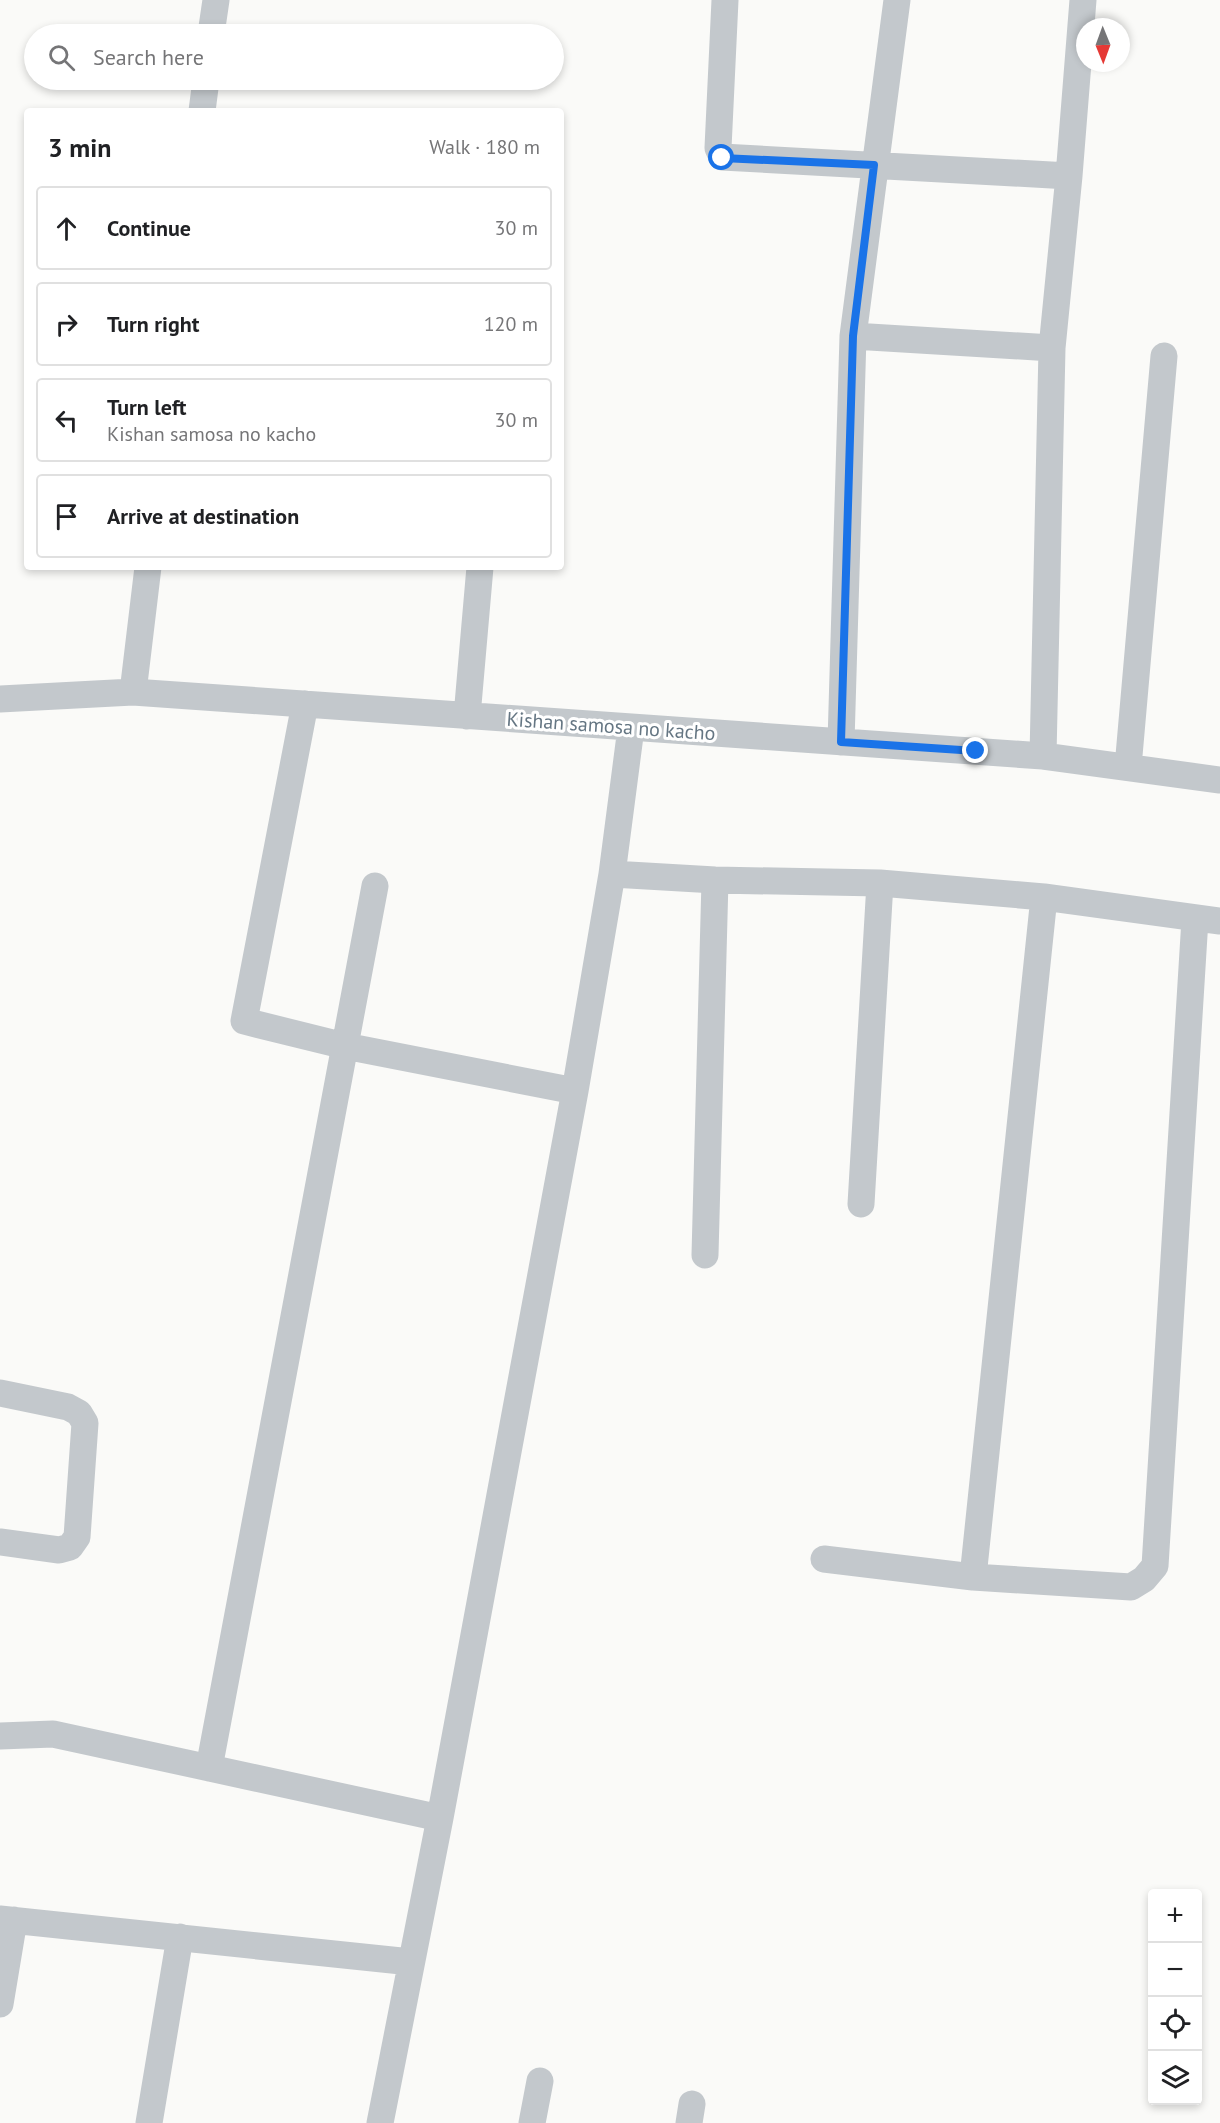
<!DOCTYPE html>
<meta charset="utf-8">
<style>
:root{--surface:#fff;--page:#f2f2f2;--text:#202124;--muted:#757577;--line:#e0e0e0}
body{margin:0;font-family:"PT Sans",sans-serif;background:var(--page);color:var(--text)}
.controls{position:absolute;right:18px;bottom:18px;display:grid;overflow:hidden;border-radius:6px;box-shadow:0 3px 9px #0003}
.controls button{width:54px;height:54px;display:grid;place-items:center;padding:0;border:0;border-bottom:2px solid var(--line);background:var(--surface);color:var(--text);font:30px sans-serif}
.compass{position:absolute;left:1076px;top:18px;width:54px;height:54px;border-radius:50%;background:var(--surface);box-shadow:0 3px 9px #0003;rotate:179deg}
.stop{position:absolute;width:18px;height:18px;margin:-14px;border:4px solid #1a73e8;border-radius:50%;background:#fff}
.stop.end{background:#1a73e8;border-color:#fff;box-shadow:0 2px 6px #0008}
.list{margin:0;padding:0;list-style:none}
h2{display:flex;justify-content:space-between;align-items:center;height:78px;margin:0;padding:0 24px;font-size:26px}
h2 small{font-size:20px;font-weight:400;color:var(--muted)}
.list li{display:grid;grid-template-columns:39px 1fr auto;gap:18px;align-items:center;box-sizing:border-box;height:84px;margin:0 12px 12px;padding:0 12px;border:2px solid var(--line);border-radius:6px}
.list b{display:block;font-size:22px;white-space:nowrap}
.list p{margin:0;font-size:20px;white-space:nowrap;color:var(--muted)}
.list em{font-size:20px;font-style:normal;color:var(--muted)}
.icon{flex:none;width:33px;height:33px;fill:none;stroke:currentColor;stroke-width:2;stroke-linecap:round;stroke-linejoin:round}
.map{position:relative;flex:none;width:1220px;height:2123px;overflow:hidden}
.search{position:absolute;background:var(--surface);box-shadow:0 3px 9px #0003;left:24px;top:24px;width:540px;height:66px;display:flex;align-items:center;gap:15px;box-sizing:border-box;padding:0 21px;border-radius:33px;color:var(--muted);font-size:22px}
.panel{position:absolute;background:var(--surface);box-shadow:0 3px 9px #0003;left:24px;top:108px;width:540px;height:462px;border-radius:6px}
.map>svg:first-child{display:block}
</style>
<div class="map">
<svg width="1220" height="2123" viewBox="0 0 1220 2123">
<rect width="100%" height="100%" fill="#fafaf8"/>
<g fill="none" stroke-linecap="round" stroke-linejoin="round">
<path stroke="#c3c8cc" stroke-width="27" d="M 725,0 L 718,148 L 722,157 L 1069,176
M 211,34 L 216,0
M 202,111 L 206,80
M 853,336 L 1052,348
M 133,692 L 148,567
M 0,699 L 133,692 L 1043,756 L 1220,780
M 305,704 L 244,1021 L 345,1046 L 575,1091
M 467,716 L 480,567
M 841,742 L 853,336 L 897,0
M 1043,756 L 1052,348 L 1069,176 L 1083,0
M 1128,767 L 1164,356
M 612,874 L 715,880 L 880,883 L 1044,897 L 1220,921
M 861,1204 L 880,883
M 705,1255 L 715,880
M 0,1393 L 68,1407 L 79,1413 L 85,1423 L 77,1537 L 70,1547 L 59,1550 L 0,1542
M 824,1559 L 973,1577 L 1131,1587 L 1144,1579 L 1155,1566 L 1195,919
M 973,1577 L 1044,897
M 0,1736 L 53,1734 L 440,1818
M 209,1768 L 375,886
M 0,1919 L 411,1962
M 0,2004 L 14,1920
M 149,2123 L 180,1937
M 380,2123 L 440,1818 L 575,1091 L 612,874 L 631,728
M 532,2123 L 540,2081
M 689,2123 L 692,2104"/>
</g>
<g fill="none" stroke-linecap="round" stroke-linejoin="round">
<path stroke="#1a73e8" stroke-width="8" d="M 722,158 L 874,165 L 853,336 L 841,742 L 976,751"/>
</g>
<g text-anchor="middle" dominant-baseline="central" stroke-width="6" stroke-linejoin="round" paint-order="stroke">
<g font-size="20" fill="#657683" stroke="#fff">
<text transform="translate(611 726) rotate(4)">Kishan samosa no kacho</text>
</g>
</g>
</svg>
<div class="controls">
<button>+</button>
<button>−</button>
<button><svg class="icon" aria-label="locate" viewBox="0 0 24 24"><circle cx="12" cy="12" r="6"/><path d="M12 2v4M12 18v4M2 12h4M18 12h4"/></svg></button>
<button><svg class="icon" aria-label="layers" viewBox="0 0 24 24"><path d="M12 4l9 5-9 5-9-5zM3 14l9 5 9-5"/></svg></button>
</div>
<svg class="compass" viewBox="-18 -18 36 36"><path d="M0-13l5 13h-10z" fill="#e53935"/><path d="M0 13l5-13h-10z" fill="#757577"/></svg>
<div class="stop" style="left:722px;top:158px"></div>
<div class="stop end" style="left:976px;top:751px"></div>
<div class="search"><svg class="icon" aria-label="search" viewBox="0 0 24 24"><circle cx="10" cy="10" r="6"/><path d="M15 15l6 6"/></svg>Search here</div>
<section class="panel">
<h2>3 min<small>Walk · 180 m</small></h2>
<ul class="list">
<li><svg class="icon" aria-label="ahead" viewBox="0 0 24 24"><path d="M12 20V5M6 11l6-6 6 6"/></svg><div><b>Continue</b></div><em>30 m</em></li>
<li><svg class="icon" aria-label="right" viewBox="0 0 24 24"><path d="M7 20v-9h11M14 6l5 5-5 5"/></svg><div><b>Turn right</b></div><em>120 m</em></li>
<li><svg class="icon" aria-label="left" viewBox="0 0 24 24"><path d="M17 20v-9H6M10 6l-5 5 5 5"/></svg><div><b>Turn left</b><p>Kishan samosa no kacho</p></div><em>30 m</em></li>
<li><svg class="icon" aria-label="arrive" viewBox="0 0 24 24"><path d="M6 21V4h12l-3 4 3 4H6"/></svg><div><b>Arrive at destination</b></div></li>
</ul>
</section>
</div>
